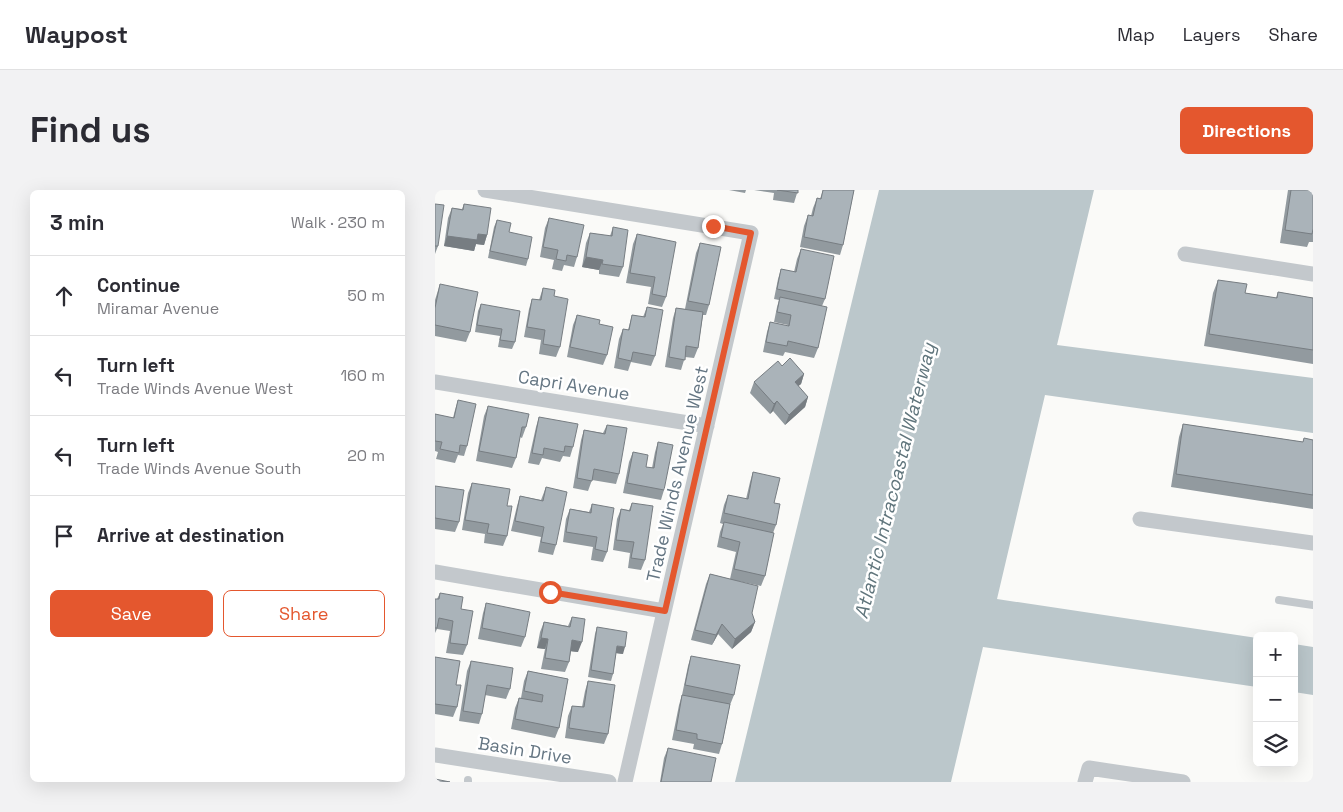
<!DOCTYPE html>
<meta charset="utf-8">
<style>
:root{--surface:#fff;--page:#f2f2f3;--text:#2b2b33;--muted:#7c7c81;--line:#e1e1e2;--accent:#e4572e}
body{margin:0;font-family:"Space Grotesk",sans-serif;background:var(--page);color:var(--text)}
.controls{position:absolute;right:15px;bottom:15px;display:grid;overflow:hidden;border-radius:8px;box-shadow:0 5px 20px #0002}
.controls button{width:45px;height:45px;display:grid;place-items:center;padding:0;border:0;border-bottom:1px solid var(--line);background:var(--surface);color:var(--text);font:25px sans-serif}
.stop{position:absolute;width:15px;height:15px;margin:-11px;border:4px solid #e4572e;border-radius:50%;background:#fff}
.stop.end{background:#e4572e;border-color:#fff;box-shadow:0 1px 5px #0008}
.list{margin:0;padding:0;list-style:none}
h2{display:flex;justify-content:space-between;align-items:center;height:65px;margin:0;padding:0 20px;font-size:21px}
h2 small{font-size:16px;font-weight:400;color:var(--muted)}
.list li{display:grid;grid-template-columns:32px 1fr auto;gap:15px;align-items:center;box-sizing:border-box;height:80px;padding:0 20px;border-top:1px solid var(--line)}
.list b{display:block;font-size:19px;white-space:nowrap}
.list p{margin:0;font-size:16px;white-space:nowrap;color:var(--muted)}
.list em{font-size:16px;font-style:normal;color:var(--muted)}
.actions{display:flex;gap:10px;padding:15px 20px}
.actions a{flex:1;padding:11px 0;border:1px solid var(--accent);border-radius:8px;text-align:center;font-size:18px;color:var(--accent)}
.actions .main{background:var(--accent);color:#fff}
.icon{flex:none;width:28px;height:28px;fill:none;stroke:currentColor;stroke-width:2;stroke-linecap:round;stroke-linejoin:round}
.map{position:relative;flex:none;width:878px;height:592px;overflow:hidden;border-radius:8px}
header{display:flex;align-items:center;gap:30px;box-sizing:border-box;height:70px;padding:0 25px;background:var(--surface);border-bottom:1px solid var(--line)}
header strong{font-size:24px}
nav{display:flex;gap:28px;margin-inline-start:auto;font-size:18px}
.intro{display:flex;align-items:center;justify-content:space-between;box-sizing:border-box;height:120px;padding:0 30px}
h1{margin:0;font-size:35px}
.button{padding:12px 22px;border-radius:8px;background:var(--accent);color:#fff;font-size:18px;font-weight:700}
main{display:flex;gap:30px;padding:0 30px}
aside{flex:1;background:var(--surface);border-radius:8px;box-shadow:0 5px 20px #0002}
.map>svg:first-child{display:block}
</style>
<header>
<strong>Waypost</strong>
<nav><a>Map</a><a>Layers</a><a>Share</a></nav>
</header>
<div class="intro"><h1>Find us</h1><a class="button">Directions</a></div>
<main>
<aside>
<h2>3 min<small>Walk · 230 m</small></h2>
<ul class="list">
<li><svg class="icon" aria-label="ahead" viewBox="0 0 24 24"><path d="M12 20V5M6 11l6-6 6 6"/></svg><div><b>Continue</b><p>Miramar Avenue</p></div><em>50 m</em></li>
<li><svg class="icon" aria-label="left" viewBox="0 0 24 24"><path d="M17 20v-9H6M10 6l-5 5 5 5"/></svg><div><b>Turn left</b><p>Trade Winds Avenue West</p></div><em>160 m</em></li>
<li><svg class="icon" aria-label="left" viewBox="0 0 24 24"><path d="M17 20v-9H6M10 6l-5 5 5 5"/></svg><div><b>Turn left</b><p>Trade Winds Avenue South</p></div><em>20 m</em></li>
<li><svg class="icon" aria-label="arrive" viewBox="0 0 24 24"><path d="M6 21V4h12l-3 4 3 4H6"/></svg><div><b>Arrive at destination</b></div></li>
</ul>
<div class="actions"><a class="main">Save</a><a>Share</a></div>
</aside>
<div class="map">
<svg width="878" height="592" viewBox="0 0 878 592">
<rect width="100%" height="100%" fill="#fafaf8"/>
<path fill="#bbc7cb" d="M 444,0 L 659,0 L 622,155 L 878,188 L 878,243 L 610,205 L 562,409 L 822,448 L 822,497 L 548,457 L 516,592 L 300,592 Z
M 859,454 L 878,457 L 878,505 L 859,502 Z"/>
<g fill="none" stroke-linecap="round" stroke-linejoin="round">
<path stroke="#c3c8cc" stroke-width="8" d="M 844,410 L 878,415
M 33,592 L 33,590"/>
<path stroke="#c3c8cc" stroke-width="15" d="M 50,0 L 316,43 L 190,592
M 750,64 L 878,84
M 0,192 L 272,236
M 705,329 L 878,353
M 0,382 L 229,421
M 0,565 L 174,592
M 650,592 L 654,578 L 748,592"/>
</g>
<path fill="#929a9f" d="M 294,0 L 311,0 L 310,3 Z
M 319,0 L 363,0 L 359,13 L 338,10 L 339,3 Z
M 388,0 L 419,0 L 408,55 L 405,65 L 365,57 L 369,36 L 373,25 L 376,26 L 378,18 L 382,8 L 385,9 Z
M 853,0 L 878,0 L 878,52 L 874,52 L 872,57 L 845,53 Z
M 0,14 L 3,56 L 0,64 Z
M 29,14 L 52,45 L 49,55 L 41,54 L 39,61 L 9,56 L 13,28 L 17,18 L 27,19 Z
M 114,28 L 142,67 L 139,77 L 129,75 L 127,81 L 117,79 L 119,70 L 105,67 L 110,38 Z
M 62,30 L 74,42 L 93,69 L 91,76 L 53,68 L 59,37 Z
M 178,37 L 188,77 L 184,87 L 164,84 L 164,80 L 147,77 L 151,53 L 155,43 L 175,46 Z
M 202,44 L 231,107 L 227,117 L 213,114 L 216,97 L 191,93 L 198,54 Z
M 265,53 L 274,115 L 271,125 L 268,125 L 263,158 L 259,168 L 250,167 L 246,180 L 230,177 L 238,128 L 241,118 L 250,119 L 261,63 Z
M 366,59 L 390,109 L 387,116 L 383,158 L 379,168 L 350,162 L 348,166 L 328,162 L 332,142 L 335,132 L 353,136 L 353,135 L 339,132 L 342,117 L 344,110 L 339,109 L 343,89 L 346,79 L 359,82 L 362,69 Z
M 783,90 L 810,103 L 841,108 L 843,102 L 878,108 L 878,174 L 769,156 L 778,103 Z
M 5,94 L 35,142 L 31,152 L 0,146 L 0,110 Z
M 108,98 L 119,106 L 125,157 L 121,167 L 104,164 L 106,150 L 89,147 L 94,119 L 97,109 L 104,110 Z
M 46,114 L 80,152 L 77,159 L 63,157 L 65,146 L 40,142 L 43,121 Z
M 212,117 L 220,166 L 216,176 L 196,172 L 193,181 L 179,178 L 184,149 L 188,139 L 193,140 L 197,125 L 208,127 Z
M 142,125 L 164,134 L 172,165 L 168,175 L 132,167 L 138,135 Z
M 347,176 L 369,184 L 366,194 L 363,196 L 373,207 L 370,217 L 350,235 L 338,221 L 335,224 L 315,203 L 319,192 Z
M 23,210 L 32,256 L 29,266 L 23,265 L 20,273 L 1,269 L 3,262 L 0,261 L 0,224 L 18,228 L 20,220 Z
M 53,216 L 91,237 L 87,248 L 85,247 L 81,268 L 77,278 L 41,271 L 49,226 Z
M 104,227 L 138,257 L 135,267 L 128,266 L 125,272 L 107,268 L 104,275 L 93,273 L 101,237 Z
M 748,234 L 868,252 L 869,248 L 878,250 L 878,319 L 736,297 L 744,247 Z
M 172,235 L 184,284 L 181,294 L 157,290 L 153,301 L 138,298 L 146,250 L 149,240 L 168,243 Z
M 223,252 L 229,300 L 226,310 L 188,303 L 194,272 L 198,262 L 211,277 L 217,278 L 220,262 Z
M 318,282 L 339,313 L 341,335 L 338,343 L 330,386 L 326,396 L 303,391 L 320,432 L 316,442 L 297,459 L 283,444 L 277,455 L 256,450 L 271,394 L 275,384 L 295,389 L 301,362 L 282,357 L 285,342 L 288,334 L 285,333 L 289,315 L 293,305 L 311,309 L 315,292 Z
M 37,293 L 72,316 L 72,346 L 68,356 L 49,353 L 50,344 L 27,340 L 33,303 Z
M 0,296 L 24,332 L 20,342 L 0,339 Z
M 111,297 L 121,355 L 118,365 L 103,362 L 106,347 L 76,341 L 82,316 L 85,306 L 106,310 Z
M 197,313 L 210,370 L 206,380 L 193,378 L 195,363 L 178,360 L 182,329 L 186,319 L 194,320 Z
M 157,314 L 172,362 L 168,372 L 156,370 L 158,357 L 128,352 L 131,329 L 135,319 L 154,322 Z
M 5,403 L 26,419 L 32,455 L 28,465 L 11,463 L 15,441 L 2,439 L 0,443 L 0,409 L 2,409 Z
M 51,413 L 90,447 L 86,457 L 43,449 L 48,423 Z
M 137,427 L 143,462 L 136,461 L 134,472 L 130,482 L 106,479 L 110,459 L 102,458 L 105,442 L 109,432 L 133,436 Z
M 162,437 L 188,464 L 181,463 L 178,484 L 176,491 L 153,487 L 160,444 Z
M 256,466 L 299,505 L 295,515 L 287,554 L 284,564 L 258,559 L 259,554 L 237,550 L 244,515 L 247,505 L 273,510 L 247,505 L 253,476 Z
M 0,467 L 21,495 L 22,517 L 18,527 L 0,524 Z
M 36,471 L 75,499 L 71,509 L 50,505 L 47,524 L 44,534 L 24,531 L 32,481 Z
M 93,481 L 133,489 L 124,538 L 120,548 L 76,539 L 80,518 L 84,508 L 86,508 L 89,491 Z
M 153,491 L 173,544 L 169,554 L 130,548 L 133,526 L 137,516 L 147,517 L 150,501 Z
M 233,558 L 276,592 L 225,592 L 229,568 Z"/>
<path fill="#777d82" d="M 43,44 L 52,45 L 49,55 L 41,54 L 39,61 L 9,56 L 12,46 Z
M 151,67 L 168,70 L 164,80 L 147,77 Z
M 369,184 L 366,194 L 356,202 L 360,192 Z
M 373,207 L 370,217 L 350,235 L 354,225 Z
M 342,211 L 338,221 L 335,224 L 339,214 Z
M 320,432 L 316,442 L 297,459 L 300,449 Z
M 287,434 L 283,444 L 277,455 L 281,445 Z
M 106,448 L 113,449 L 110,459 L 102,458 Z
M 137,450 L 147,452 L 143,462 L 133,461 Z
M 182,456 L 190,457 L 188,464 L 180,463 Z"/>
<path fill="#aab3b9" stroke="#777d82" d="M 342,0 L 363,0 L 363,3 Z
M 388,0 L 419,0 L 408,55 L 369,47 L 373,25 L 378,26 L 382,8 L 386,9 Z
M 856,0 L 878,0 L 878,39 L 877,44 L 850,40 Z
M 0,14 L 9,15 L 3,56 L 0,56 Z
M 29,14 L 56,18 L 52,45 L 43,44 L 42,50 L 12,46 L 17,18 L 28,20 Z
M 114,28 L 149,35 L 142,67 L 132,65 L 131,71 L 121,69 L 123,60 L 108,57 Z
M 62,30 L 76,33 L 74,42 L 97,47 L 93,69 L 55,61 Z
M 178,37 L 193,40 L 188,77 L 167,74 L 168,70 L 151,67 L 155,43 L 177,46 Z
M 202,44 L 241,52 L 231,107 L 217,104 L 220,87 L 195,83 Z
M 265,53 L 286,57 L 274,115 L 253,111 Z
M 366,59 L 399,66 L 390,109 L 342,99 L 346,79 L 361,82 Z
M 783,90 L 812,94 L 810,103 L 842,108 L 843,102 L 878,108 L 878,160 L 774,144 Z
M 5,94 L 43,102 L 35,142 L 0,135 L 0,118 Z
M 108,98 L 120,100 L 119,106 L 133,109 L 125,157 L 108,154 L 110,140 L 92,137 L 97,109 L 106,110 Z
M 345,107 L 392,117 L 383,158 L 353,151 L 352,156 L 331,152 L 335,132 L 354,136 L 356,125 L 342,122 Z
M 46,114 L 85,121 L 80,152 L 65,150 L 67,139 L 42,135 Z
M 212,117 L 228,120 L 220,166 L 198,162 L 196,171 L 183,168 L 188,139 L 194,140 L 197,125 L 210,127 Z
M 241,118 L 268,122 L 263,158 L 251,156 L 250,170 L 234,167 Z
M 142,125 L 165,130 L 164,134 L 178,137 L 172,165 L 135,157 Z
M 355,168 L 369,184 L 360,192 L 373,207 L 354,225 L 342,211 L 339,214 L 319,192 L 343,171 L 347,176 Z
M 23,210 L 41,214 L 32,256 L 25,255 L 24,263 L 5,259 L 7,252 L 0,251 L 0,224 L 19,228 Z
M 53,216 L 94,224 L 91,237 L 87,237 L 81,268 L 44,261 Z
M 104,227 L 143,234 L 138,257 L 130,256 L 129,262 L 109,258 L 108,265 L 97,263 Z
M 748,234 L 868,252 L 869,248 L 878,250 L 878,305 L 741,284 Z
M 172,235 L 192,238 L 184,284 L 159,279 L 157,291 L 142,288 L 149,240 L 170,244 Z
M 223,252 L 238,255 L 229,300 L 192,293 L 198,262 L 213,265 L 211,277 L 219,278 Z
M 318,282 L 345,288 L 339,313 L 345,314 L 341,335 L 289,323 L 293,305 L 313,309 Z
M 37,293 L 75,299 L 72,316 L 77,316 L 72,346 L 52,343 L 54,334 L 30,330 Z
M 0,296 L 29,300 L 24,332 L 0,328 Z
M 111,297 L 132,302 L 121,355 L 106,352 L 109,337 L 80,331 L 85,306 L 108,311 Z
M 197,313 L 218,316 L 210,370 L 196,368 L 199,352 L 181,350 L 186,319 L 195,321 Z
M 157,314 L 179,318 L 172,362 L 160,359 L 162,347 L 131,342 L 135,319 L 156,323 Z
M 289,332 L 339,343 L 330,386 L 299,379 L 305,352 L 286,347 Z
M 275,384 L 323,396 L 317,423 L 320,432 L 300,449 L 287,434 L 281,445 L 260,440 Z
M 5,403 L 28,407 L 26,419 L 38,421 L 32,455 L 15,453 L 18,431 L 4,428 L 2,438 L 0,438 L 0,409 L 4,409 Z
M 51,413 L 95,422 L 90,447 L 47,438 Z
M 137,427 L 150,429 L 147,452 L 137,450 L 134,472 L 110,468 L 113,449 L 106,448 L 109,432 L 135,437 Z
M 162,437 L 192,442 L 190,457 L 182,456 L 178,484 L 156,480 Z
M 256,466 L 305,475 L 299,505 L 250,495 Z
M 0,467 L 25,471 L 21,495 L 26,495 L 22,517 L 0,514 Z
M 36,471 L 78,478 L 75,499 L 52,495 L 47,524 L 28,521 Z
M 93,481 L 133,489 L 124,538 L 80,529 L 84,508 L 107,512 L 108,505 L 89,501 Z
M 153,491 L 180,495 L 173,544 L 134,538 L 137,516 L 149,517 Z
M 247,505 L 295,514 L 287,554 L 262,549 L 262,544 L 241,540 Z
M 233,558 L 281,568 L 276,592 L 226,592 Z
M 0,589 L 15,592 L 0,592 Z"/>
<g fill="none" stroke-linecap="round" stroke-linejoin="round">
<path stroke="#e4572e" stroke-width="6" d="M 115,402 L 230,421 L 316,43 L 278,36"/>
</g>
<g text-anchor="middle" dominant-baseline="central" stroke-width="5" stroke-linejoin="round" paint-order="stroke">
<g font-size="18" fill="#657683" stroke="#fff">
<text transform="translate(139 195) rotate(9)">Capri Avenue</text>
<text transform="translate(242 284) rotate(-77)">Trade Winds Avenue West</text>
<text transform="translate(90 560) rotate(9)">Basin Drive</text>
</g>
<g font-size="19" font-style="italic" fill="#60757c" stroke="#fff">
<text transform="translate(460 291) rotate(-76)">Atlantic Intracoastal Waterway</text>
</g>
</g>
</svg>
<div class="controls">
<button>+</button>
<button>−</button>
<button><svg class="icon" aria-label="layers" viewBox="0 0 24 24"><path d="M12 4l9 5-9 5-9-5zM3 14l9 5 9-5"/></svg></button>
</div>
<div class="stop" style="left:115px;top:402px"></div>
<div class="stop end" style="left:278px;top:36px"></div>
</div>
</main>
